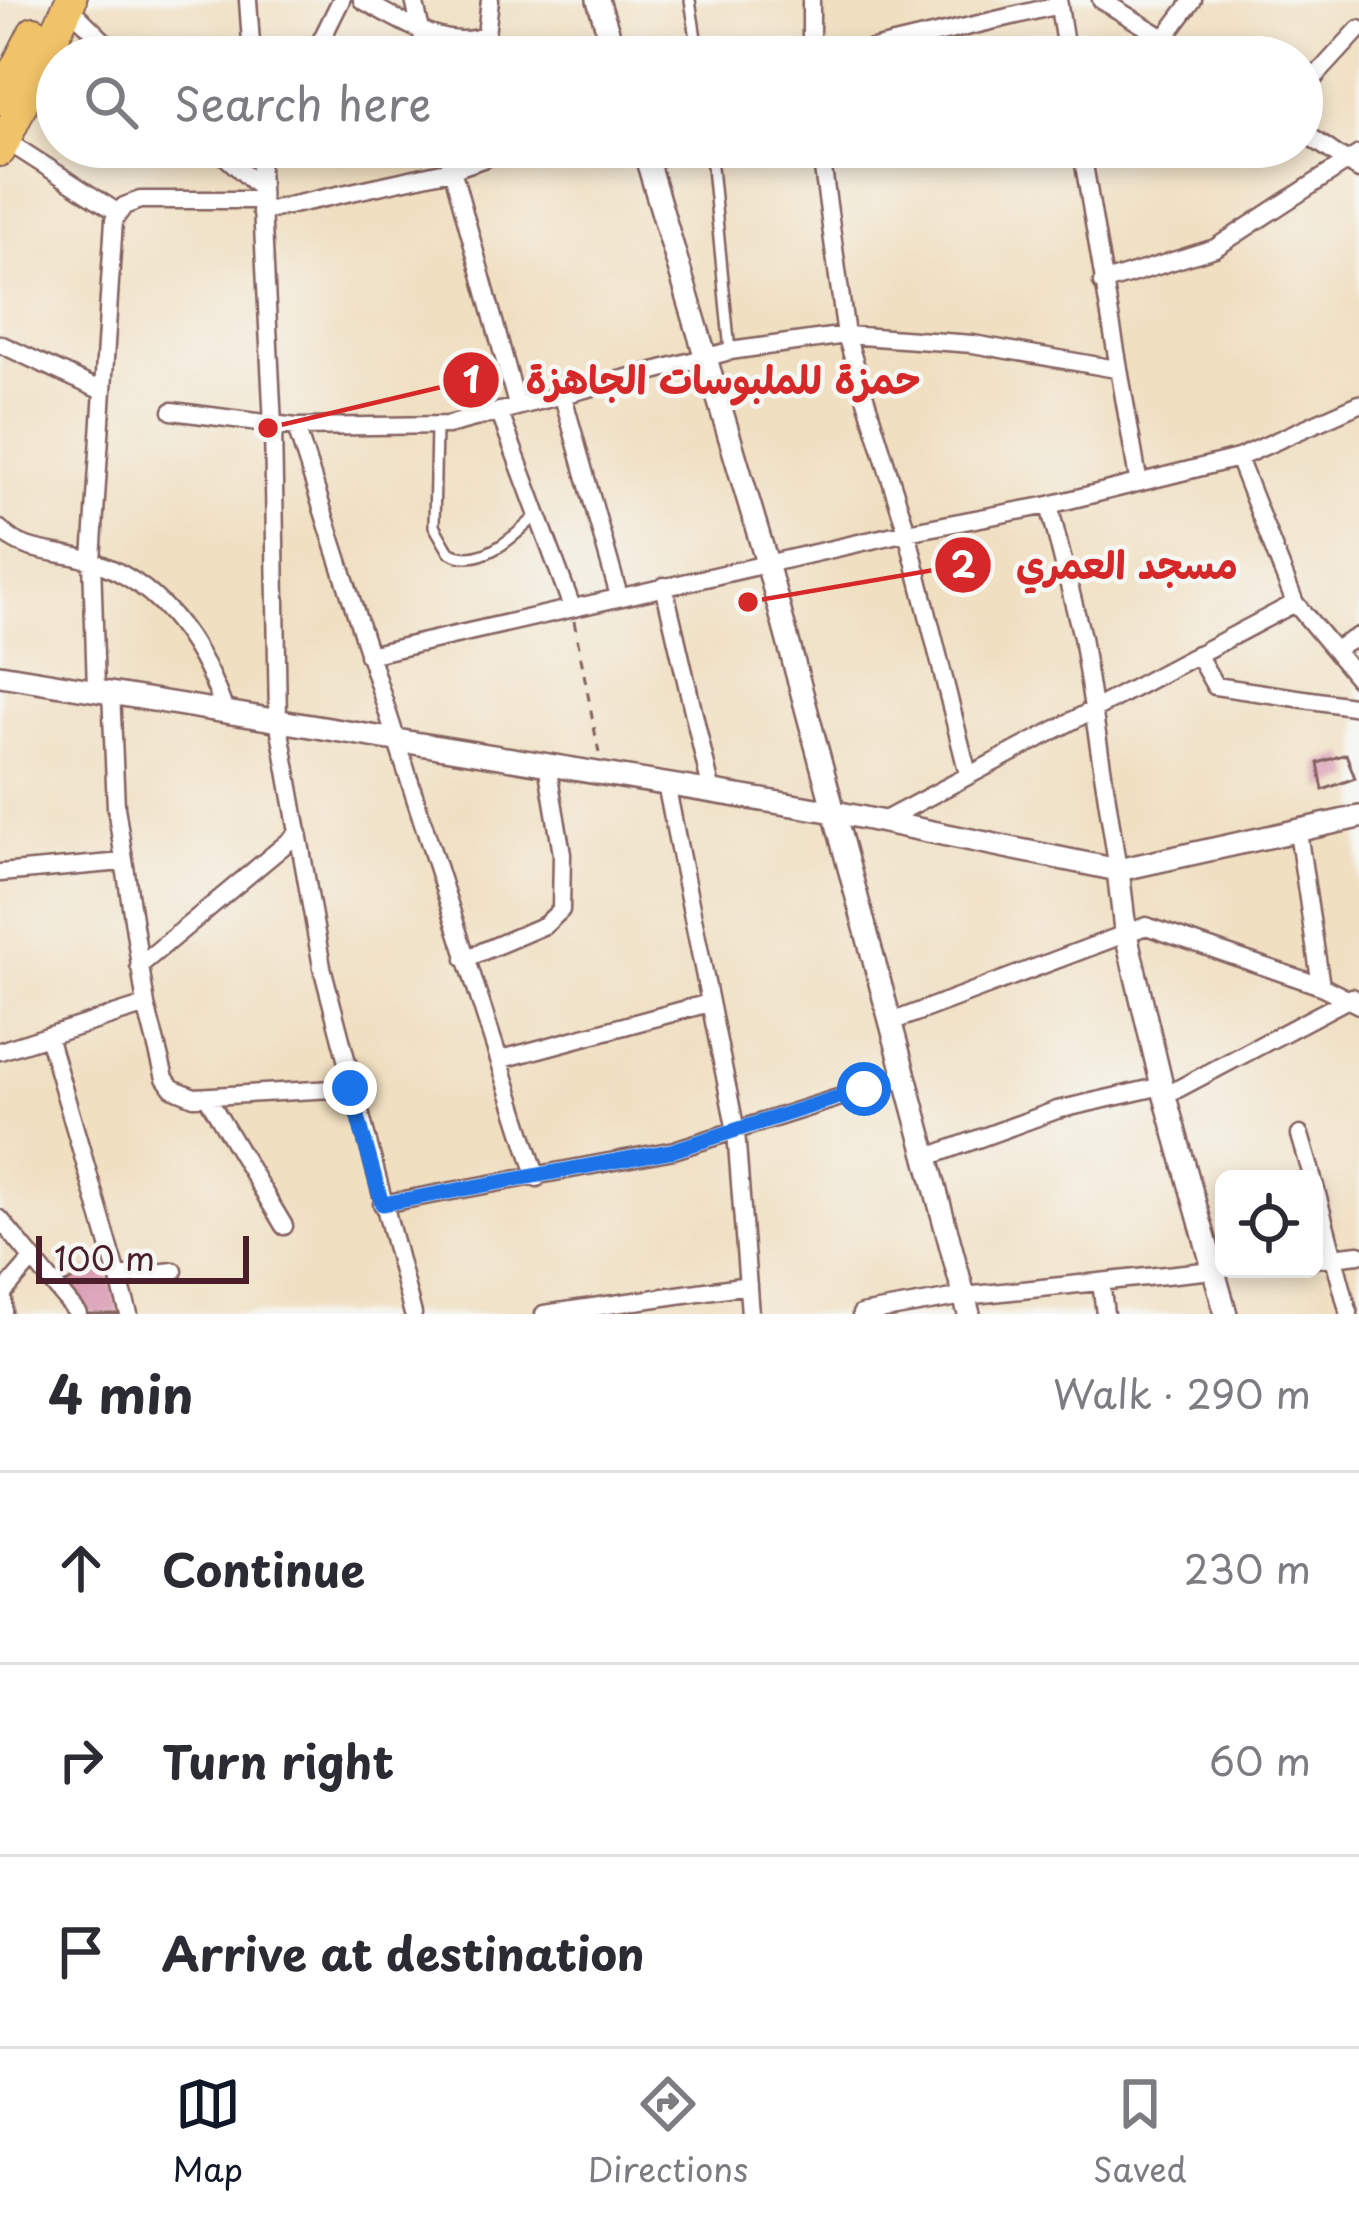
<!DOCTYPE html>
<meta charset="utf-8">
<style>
:root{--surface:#fff;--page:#f7f7f7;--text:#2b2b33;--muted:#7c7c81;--line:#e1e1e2;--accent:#111827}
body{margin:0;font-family:"Playpen Sans","Playpen Sans Arabic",sans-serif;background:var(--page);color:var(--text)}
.controls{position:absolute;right:36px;bottom:36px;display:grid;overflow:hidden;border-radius:18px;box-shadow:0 6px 18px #0003}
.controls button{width:108px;height:108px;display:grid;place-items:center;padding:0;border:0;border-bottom:3px solid var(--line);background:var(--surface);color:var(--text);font:60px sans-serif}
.scale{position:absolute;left:36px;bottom:30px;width:213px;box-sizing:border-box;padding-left:12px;border:6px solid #4a1f2b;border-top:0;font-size:33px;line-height:42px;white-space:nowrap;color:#4a1f2b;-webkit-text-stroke:9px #f6f6f2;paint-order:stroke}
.stop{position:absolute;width:36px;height:36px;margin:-27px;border:9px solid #1a73e8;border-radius:50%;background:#fff}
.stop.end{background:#1a73e8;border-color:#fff;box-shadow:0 3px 12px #0008}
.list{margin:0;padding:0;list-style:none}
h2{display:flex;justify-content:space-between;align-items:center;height:156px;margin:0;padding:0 48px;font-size:51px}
h2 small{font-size:39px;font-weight:400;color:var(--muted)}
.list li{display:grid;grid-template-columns:78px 1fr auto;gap:36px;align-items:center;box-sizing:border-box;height:192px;padding:0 48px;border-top:3px solid var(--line)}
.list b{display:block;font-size:45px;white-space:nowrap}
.list em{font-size:39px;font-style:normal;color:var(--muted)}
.icon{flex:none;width:66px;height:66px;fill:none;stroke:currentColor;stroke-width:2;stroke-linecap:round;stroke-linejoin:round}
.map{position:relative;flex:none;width:1359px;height:1314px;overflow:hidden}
.search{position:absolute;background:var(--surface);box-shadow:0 6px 18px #0003;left:36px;right:36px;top:36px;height:132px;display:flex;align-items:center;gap:30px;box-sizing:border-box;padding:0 42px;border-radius:66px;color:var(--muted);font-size:45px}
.sheet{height:732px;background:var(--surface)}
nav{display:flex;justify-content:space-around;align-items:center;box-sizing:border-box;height:168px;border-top:3px solid var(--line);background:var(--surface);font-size:33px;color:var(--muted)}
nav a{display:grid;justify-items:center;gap:6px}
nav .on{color:var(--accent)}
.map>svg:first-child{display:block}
</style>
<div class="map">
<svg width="1359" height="1314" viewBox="0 0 1359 1314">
<rect width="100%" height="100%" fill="#f6f6f2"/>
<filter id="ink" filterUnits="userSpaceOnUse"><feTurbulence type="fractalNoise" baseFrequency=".00833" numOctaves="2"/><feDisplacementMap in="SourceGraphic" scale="24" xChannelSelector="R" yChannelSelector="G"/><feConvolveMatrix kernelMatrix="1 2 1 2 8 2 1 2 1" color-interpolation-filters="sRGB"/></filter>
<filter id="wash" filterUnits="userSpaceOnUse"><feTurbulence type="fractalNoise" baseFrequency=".004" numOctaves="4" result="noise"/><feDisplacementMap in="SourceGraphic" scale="48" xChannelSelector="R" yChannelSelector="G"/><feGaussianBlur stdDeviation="2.7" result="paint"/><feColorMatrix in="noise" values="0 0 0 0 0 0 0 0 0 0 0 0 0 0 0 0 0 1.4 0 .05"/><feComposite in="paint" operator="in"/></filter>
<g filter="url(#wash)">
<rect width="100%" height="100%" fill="#f0dfc1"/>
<g id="blocks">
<path fill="#d794ae" d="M 1346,754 L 1355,778 L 1323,790 L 1318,763 Z
M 95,1266 L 107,1266 L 121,1314 L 84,1314 L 63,1286 Z"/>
</g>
</g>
<g filter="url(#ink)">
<use href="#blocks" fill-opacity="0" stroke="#846260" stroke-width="3"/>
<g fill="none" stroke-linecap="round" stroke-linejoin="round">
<g stroke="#846260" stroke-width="14">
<path id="service" d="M 690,0 L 699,57
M 710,147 L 730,351
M 436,426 L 434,526 L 449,552 C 481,570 516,535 538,514"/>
</g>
<g stroke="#846260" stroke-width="21">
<path id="minor" d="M 248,0 L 252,57
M 362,0 C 396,18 447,53 486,35 L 490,0
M 414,0 L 427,57
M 1058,0 L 1067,57
M 1101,0 L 1196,57
M 68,6 L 120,57
M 1166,36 L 1193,0
M 313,57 L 341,0
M 811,57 L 811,0
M 839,57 L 1059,5
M 1302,91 L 1359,29
M 1302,131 L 1359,170
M 5,140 L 117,212
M 215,147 L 260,188
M 259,147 L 273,425 L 278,720 L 322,967 L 413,1314
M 446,147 L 517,405
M 820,147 L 846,335 L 907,532 L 968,774
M 1081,147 L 1138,479
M 261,212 L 451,170 L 517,147
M 1102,283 L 1215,248 L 1359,154
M 0,344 L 102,391
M 562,393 L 619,596
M 172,411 L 296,427 L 448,425 L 730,351 L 846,335 L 973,344 L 1116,369
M 499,411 L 572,607
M 296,427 L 537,1178
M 1238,458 L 1295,603 L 1359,680
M 1049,505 L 1082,637 L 1118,870
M 0,529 C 18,550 50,551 77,557 C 156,575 199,639 225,711
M 664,586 L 712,792
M 1334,650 L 1359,636
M 1197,654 L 1215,686 L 1359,707
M 368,655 L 907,532 L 1049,505 L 1238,458 L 1359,404
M 96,689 L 92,560 L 114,220 L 124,206 L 140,200 L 261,200
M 111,691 L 116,807 L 146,1005 L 165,1078 L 172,1088 L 194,1097 L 350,1088
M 666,784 L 736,1131 L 750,1314
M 879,823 L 1295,603
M 1298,832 L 1321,986
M 0,873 L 123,862
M 465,959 L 545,925 L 561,910 L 562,854 L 547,765
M 139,966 L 299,833
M 894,1021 L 1146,926 L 1321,986 L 1359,1005
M 48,1036 L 129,1314
M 0,1051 L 146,1005
M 502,1059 L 709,1003
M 1176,1090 L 1352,997
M 207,1097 L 284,1226
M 1300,1135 L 1313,1179
M 928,1157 L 1057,1110 L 1162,1086
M 1314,1183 L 1349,1314
M 382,1204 L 674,1150 L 907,1076
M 0,1219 L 78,1314
M 1314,1259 L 1359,1254
M 118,1277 L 174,1271
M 1101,1282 L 1105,1314
M 3,1314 L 3,1293 L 31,1261
M 544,1314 L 748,1285
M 861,1314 L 964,1296 L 1223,1269"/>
</g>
<g stroke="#846260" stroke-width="26">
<path id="tertiary" d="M 598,0 L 616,57
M 643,147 L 767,563 L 969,1314
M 0,675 L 835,812 L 1118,870 L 1359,817
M 1118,870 L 1125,930 L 1162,1086 L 1226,1314"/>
</g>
<g stroke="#846260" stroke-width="34">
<path id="trunk" d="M 0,99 L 34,32
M 0,151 L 71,0"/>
</g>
<path stroke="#846260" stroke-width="3" stroke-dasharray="9 9" stroke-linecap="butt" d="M 574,621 L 599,753"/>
<use href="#service" stroke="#fff" stroke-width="9"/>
<use href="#minor" stroke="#fff" stroke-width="16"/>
<use href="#tertiary" stroke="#fff" stroke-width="21"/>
<use href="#trunk" stroke="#f1c369" stroke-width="30"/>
</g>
</g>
<g fill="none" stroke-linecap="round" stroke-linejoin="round" filter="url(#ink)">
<path stroke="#1a73e8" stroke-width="15" d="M 350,1088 L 382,1204 L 674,1150 L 864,1089"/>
</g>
<path fill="none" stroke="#d62828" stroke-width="4.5" d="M268 428L471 380M748 602L963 565"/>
<g fill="#d62828" stroke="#f6f6f2" stroke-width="4.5">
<circle cx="268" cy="428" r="12"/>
<circle cx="748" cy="602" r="12"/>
<circle cx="471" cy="380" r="30"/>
<circle cx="963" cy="565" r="30"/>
</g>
<g font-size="36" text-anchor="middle" font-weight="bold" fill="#fff">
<text x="471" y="393">1</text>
<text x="963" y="578">2</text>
</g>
<g font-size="39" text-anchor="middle" font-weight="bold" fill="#d62828" stroke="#f6f6f2" stroke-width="9" stroke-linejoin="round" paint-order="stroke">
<text x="723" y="394">حمزة للملبوسات الجاهزة</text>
<text x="1127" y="579">مسجد العمري</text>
</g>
</svg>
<div class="controls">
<button><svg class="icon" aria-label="locate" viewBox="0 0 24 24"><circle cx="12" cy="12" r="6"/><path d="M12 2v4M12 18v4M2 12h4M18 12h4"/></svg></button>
</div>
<div class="scale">100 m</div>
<div class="stop" style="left:864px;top:1089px"></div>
<div class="stop end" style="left:350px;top:1088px"></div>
<div class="search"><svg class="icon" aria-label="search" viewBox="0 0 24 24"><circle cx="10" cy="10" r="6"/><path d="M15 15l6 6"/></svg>Search here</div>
</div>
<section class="sheet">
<h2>4 min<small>Walk · 290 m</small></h2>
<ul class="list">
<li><svg class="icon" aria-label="ahead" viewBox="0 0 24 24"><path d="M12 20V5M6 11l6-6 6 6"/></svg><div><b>Continue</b></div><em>230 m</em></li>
<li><svg class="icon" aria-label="right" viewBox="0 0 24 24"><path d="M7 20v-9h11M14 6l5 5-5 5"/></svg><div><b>Turn right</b></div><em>60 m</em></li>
<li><svg class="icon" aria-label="arrive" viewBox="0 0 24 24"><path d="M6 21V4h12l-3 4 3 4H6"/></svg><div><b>Arrive at destination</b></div></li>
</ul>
</section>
<nav>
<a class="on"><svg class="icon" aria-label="map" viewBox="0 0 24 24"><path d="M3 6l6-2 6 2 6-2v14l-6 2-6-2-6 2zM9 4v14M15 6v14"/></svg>Map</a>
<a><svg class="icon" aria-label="directions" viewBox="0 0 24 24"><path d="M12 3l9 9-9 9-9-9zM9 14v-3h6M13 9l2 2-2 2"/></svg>Directions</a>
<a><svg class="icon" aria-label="saved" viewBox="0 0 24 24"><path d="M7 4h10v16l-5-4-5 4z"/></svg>Saved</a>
</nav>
